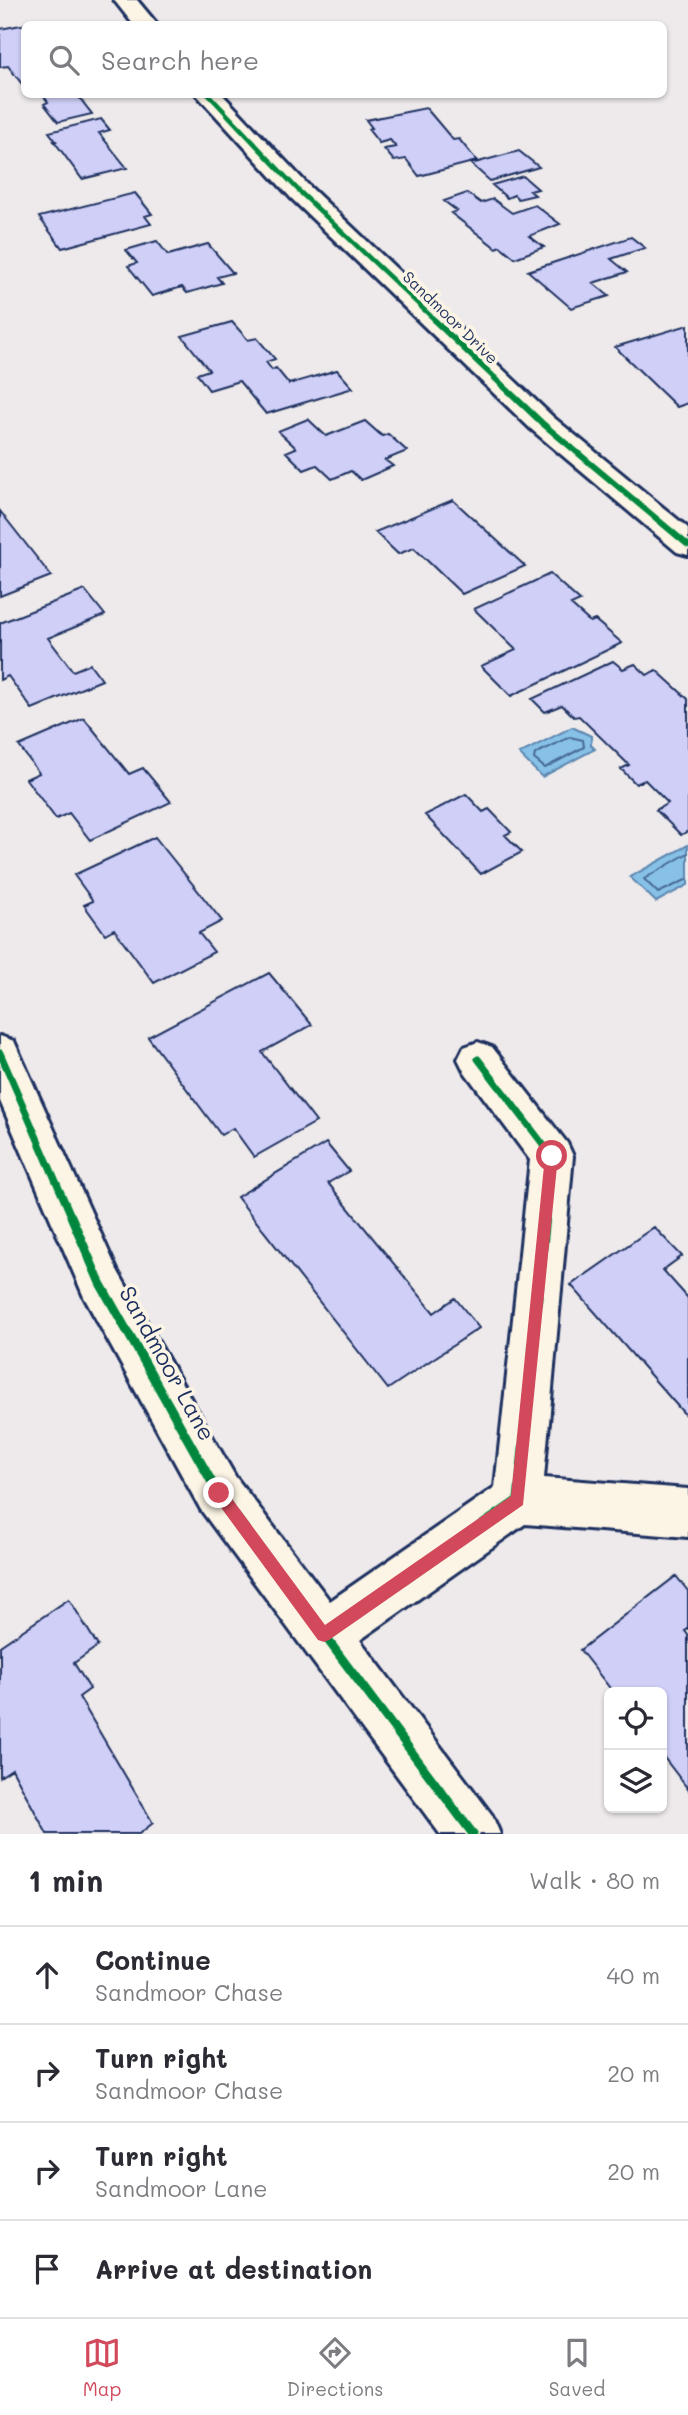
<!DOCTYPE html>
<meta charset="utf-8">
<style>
:root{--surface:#fff;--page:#f7f7f7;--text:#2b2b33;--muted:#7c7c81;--line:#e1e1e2;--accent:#d1495b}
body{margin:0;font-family:Mali,sans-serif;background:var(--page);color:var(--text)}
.controls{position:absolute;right:21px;bottom:21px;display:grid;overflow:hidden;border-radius:10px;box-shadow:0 2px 5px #0004}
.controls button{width:63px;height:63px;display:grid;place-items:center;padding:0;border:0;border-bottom:2px solid var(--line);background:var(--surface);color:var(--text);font:35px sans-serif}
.stop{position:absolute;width:21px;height:21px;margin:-16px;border:5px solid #d1495b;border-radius:50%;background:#fff}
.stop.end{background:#d1495b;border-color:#fff;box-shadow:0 2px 7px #0008}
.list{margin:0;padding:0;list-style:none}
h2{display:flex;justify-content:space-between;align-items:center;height:91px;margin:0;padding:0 28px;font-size:30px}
h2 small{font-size:23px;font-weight:400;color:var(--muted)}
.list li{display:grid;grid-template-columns:46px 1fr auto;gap:21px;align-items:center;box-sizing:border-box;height:98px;padding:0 28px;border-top:2px solid var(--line)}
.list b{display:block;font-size:26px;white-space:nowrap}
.list p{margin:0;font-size:23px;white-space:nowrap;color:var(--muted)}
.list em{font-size:23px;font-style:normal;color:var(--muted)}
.icon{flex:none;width:38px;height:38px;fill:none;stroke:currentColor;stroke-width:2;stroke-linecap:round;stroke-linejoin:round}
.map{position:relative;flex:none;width:688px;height:1834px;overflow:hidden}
.search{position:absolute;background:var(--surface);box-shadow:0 2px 5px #0004;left:21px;right:21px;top:21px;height:77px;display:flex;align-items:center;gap:18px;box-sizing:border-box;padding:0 24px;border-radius:10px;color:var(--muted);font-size:26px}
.sheet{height:483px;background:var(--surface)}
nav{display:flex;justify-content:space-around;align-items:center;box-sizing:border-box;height:98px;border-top:2px solid var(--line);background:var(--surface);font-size:19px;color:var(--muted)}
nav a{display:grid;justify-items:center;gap:4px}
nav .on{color:var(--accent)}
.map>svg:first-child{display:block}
</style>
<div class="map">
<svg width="688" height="1834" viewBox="0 0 688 1834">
<rect width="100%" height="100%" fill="#eeeaeb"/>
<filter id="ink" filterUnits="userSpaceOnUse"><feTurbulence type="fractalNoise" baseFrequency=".0143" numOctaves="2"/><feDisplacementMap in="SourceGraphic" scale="14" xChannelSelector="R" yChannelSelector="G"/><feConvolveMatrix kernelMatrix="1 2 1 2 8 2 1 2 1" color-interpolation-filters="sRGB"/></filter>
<g filter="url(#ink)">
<path fill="#88c1e7" stroke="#5c87b0" stroke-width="2" d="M 572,727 L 591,736 L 591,745 L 595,749 L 542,777 L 519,754 Z
M 688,845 L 688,885 L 656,902 L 630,877 Z"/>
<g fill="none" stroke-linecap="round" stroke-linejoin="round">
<path stroke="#476995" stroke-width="2" d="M 570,737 L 583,740 L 584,747 L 545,768 L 534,759 L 535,754 Z
M 688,853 L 644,879 L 658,893 L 688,879"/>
</g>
<path fill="#cfcff8" stroke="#1b2f5e" stroke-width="2" d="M 24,24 L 24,84 L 22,84 L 8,66 L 0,67 L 0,29 L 26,24 L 27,24 Z
M 42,94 L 78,96 L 92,114 L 58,122 L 44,104 L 48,102 Z
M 426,108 L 453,140 L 459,139 L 477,161 L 419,176 L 406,159 L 394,161 L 384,149 L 396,147 L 390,140 L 379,143 L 368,129 L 372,128 L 366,120 Z
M 101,119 L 110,130 L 99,133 L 127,168 L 82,179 L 54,141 L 56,141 L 49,132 Z
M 519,151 L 539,167 L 490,181 L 471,164 Z
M 523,176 L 538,189 L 530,191 L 535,195 L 518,199 L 514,195 L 507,198 L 492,185 Z
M 135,193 L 152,214 L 145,216 L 151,224 L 62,248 L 39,217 Z
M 467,193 L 481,203 L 493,199 L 512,213 L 535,205 L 560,224 L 529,236 L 544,247 L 515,258 L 500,246 L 496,248 L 451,213 L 457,211 L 444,201 Z
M 631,237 L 645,248 L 611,259 L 627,272 L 593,283 L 609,296 L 571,308 L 528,271 Z
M 157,241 L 168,255 L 208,244 L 233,273 L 217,277 L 222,283 L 187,293 L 182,287 L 152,296 L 128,266 L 137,263 L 126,250 Z
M 232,322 L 248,340 L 257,338 L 275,359 L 266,362 L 272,370 L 276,368 L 289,384 L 337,370 L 353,388 L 266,414 L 239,381 L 209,390 L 197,374 L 209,370 L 182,336 Z
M 688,325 L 688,403 L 677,407 L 615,347 Z
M 308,419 L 326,436 L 365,421 L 382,436 L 388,434 L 407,451 L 385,460 L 393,466 L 361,480 L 351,471 L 332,479 L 317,465 L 304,470 L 286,452 L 296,448 L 278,431 Z
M 453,500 L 525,566 L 462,594 L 414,548 L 398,554 L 375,532 Z
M 0,511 L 51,576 L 0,596 Z
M 550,574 L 580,601 L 571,605 L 590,622 L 595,620 L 622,643 L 511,696 L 481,666 L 516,650 L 474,609 Z
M 85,590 L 105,615 L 48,638 L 73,671 L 90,664 L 102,680 L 32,709 L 8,676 L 0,680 L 0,623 Z
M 613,661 L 623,669 L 635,664 L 647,675 L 656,670 L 688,699 L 688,831 L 681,835 L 656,810 L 668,803 L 645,780 L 636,784 L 621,769 L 629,765 L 579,716 L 574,717 L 562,705 L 545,712 L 532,699 Z
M 84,718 L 129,774 L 143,768 L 171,802 L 90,840 L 69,813 L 56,819 L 26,779 L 39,773 L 19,746 Z
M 466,794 L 483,812 L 489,809 L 511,832 L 505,835 L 522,852 L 481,874 L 425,815 Z
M 155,837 L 222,921 L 199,933 L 214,952 L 154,983 L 114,929 L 105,934 L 84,905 L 93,901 L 74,875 Z
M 269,973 L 312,1025 L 262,1052 L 316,1122 L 254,1157 L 233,1128 L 221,1135 L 148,1037 Z
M 326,1143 L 349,1171 L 328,1183 L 434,1313 L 455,1298 L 479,1328 L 388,1389 L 237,1197 Z
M 654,1227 L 682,1256 L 663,1270 L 688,1298 L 688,1418 L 571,1285 Z
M 676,1576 L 688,1591 L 688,1629 L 685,1631 L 688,1635 L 688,1789 L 662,1755 L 662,1692 L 613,1692 L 580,1650 Z
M 69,1599 L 98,1646 L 74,1663 L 90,1689 L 79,1697 L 153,1823 L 139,1834 L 47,1834 L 12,1769 L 0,1777 L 0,1646 Z"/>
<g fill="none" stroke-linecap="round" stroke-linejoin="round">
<g stroke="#1b2f5e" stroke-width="6">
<path id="minor" d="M 114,0 L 137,0 L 157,24 L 133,24 Z
M 196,94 L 222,94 L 309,186 L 553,417 L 688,528 L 688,555 L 677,552 L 531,429 L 291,198 Z
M 0,1036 L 14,1041 L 117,1270 L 235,1476 L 330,1601 L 495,1487 L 530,1160 L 464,1071 L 458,1059 L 464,1047 L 478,1042 L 492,1047 L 567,1143 L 573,1156 L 544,1478 L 688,1489 L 688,1537 L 525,1524 L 360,1640 L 492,1815 L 500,1834 L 440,1834 L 201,1510 L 84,1297 L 0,1101 Z"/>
</g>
<use href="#minor" fill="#fcf5e5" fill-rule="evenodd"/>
<g stroke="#fcf5e5" stroke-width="7">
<path id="cycleway-far3" d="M 208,94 L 300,192 L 437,322"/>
</g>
<g stroke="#fcf5e5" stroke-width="10">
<path id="cycleway-far2" d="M 435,321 L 542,423 L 688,545"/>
</g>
<g stroke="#fcf5e5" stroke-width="11">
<path id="cycleway-far1" d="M 0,1053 L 72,1218
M 478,1059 L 552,1156 L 546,1218"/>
</g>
<g stroke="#fcf5e5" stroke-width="13">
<path id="cycleway" d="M 71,1216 L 100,1283 L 218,1493 L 473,1834
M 324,1635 L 518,1500 L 546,1216"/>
</g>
<use href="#cycleway-far3" stroke="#00873e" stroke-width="4.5"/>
<use href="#cycleway-far2" stroke="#00873e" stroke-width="6"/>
<use href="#cycleway-far1" stroke="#00873e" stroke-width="7"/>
<use href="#cycleway" stroke="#00873e" stroke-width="9"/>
</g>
</g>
<path fill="#d1495b" d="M 552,1151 L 558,1156 L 523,1505 L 329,1640 L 324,1642 L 318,1640 L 214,1498 L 214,1488 L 224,1488 L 325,1625 L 511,1496 L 545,1156 Z"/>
<g text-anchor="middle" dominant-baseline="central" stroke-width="7" stroke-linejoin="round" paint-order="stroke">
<g font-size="16" fill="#1b2f5e" stroke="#fcf5e5">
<text transform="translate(451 317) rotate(44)">Sandmoor Drive</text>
</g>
<g font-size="23" fill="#1b2f5e" stroke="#fcf5e5">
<text transform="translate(168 1363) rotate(61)">Sandmoor Lane</text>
</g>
</g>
</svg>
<div class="controls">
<button><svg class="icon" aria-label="locate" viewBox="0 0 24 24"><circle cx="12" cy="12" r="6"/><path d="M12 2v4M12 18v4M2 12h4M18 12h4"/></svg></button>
<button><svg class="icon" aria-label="layers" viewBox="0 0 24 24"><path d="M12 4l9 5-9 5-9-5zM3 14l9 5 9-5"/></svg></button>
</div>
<div class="stop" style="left:552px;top:1156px"></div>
<div class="stop end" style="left:219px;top:1493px"></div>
<div class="search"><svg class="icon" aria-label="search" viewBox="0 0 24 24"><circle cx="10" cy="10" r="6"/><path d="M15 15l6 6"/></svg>Search here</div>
</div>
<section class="sheet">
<h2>1 min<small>Walk · 80 m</small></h2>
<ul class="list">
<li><svg class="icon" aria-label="ahead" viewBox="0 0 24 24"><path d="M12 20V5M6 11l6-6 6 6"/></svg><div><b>Continue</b><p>Sandmoor Chase</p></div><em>40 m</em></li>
<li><svg class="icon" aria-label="right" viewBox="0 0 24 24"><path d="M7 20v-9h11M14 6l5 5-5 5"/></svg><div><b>Turn right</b><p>Sandmoor Chase</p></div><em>20 m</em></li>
<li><svg class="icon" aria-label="right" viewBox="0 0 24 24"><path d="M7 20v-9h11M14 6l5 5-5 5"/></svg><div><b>Turn right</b><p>Sandmoor Lane</p></div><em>20 m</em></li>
<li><svg class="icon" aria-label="arrive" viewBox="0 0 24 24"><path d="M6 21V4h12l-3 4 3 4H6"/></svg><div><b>Arrive at destination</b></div></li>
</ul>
</section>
<nav>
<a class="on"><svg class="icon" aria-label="map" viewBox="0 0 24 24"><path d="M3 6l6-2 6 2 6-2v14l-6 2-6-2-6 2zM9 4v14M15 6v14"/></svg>Map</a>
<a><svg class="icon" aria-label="directions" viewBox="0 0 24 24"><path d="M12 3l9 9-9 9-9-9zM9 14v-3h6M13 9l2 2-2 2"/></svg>Directions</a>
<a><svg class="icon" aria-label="saved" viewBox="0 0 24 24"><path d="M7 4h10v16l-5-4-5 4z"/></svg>Saved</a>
</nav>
